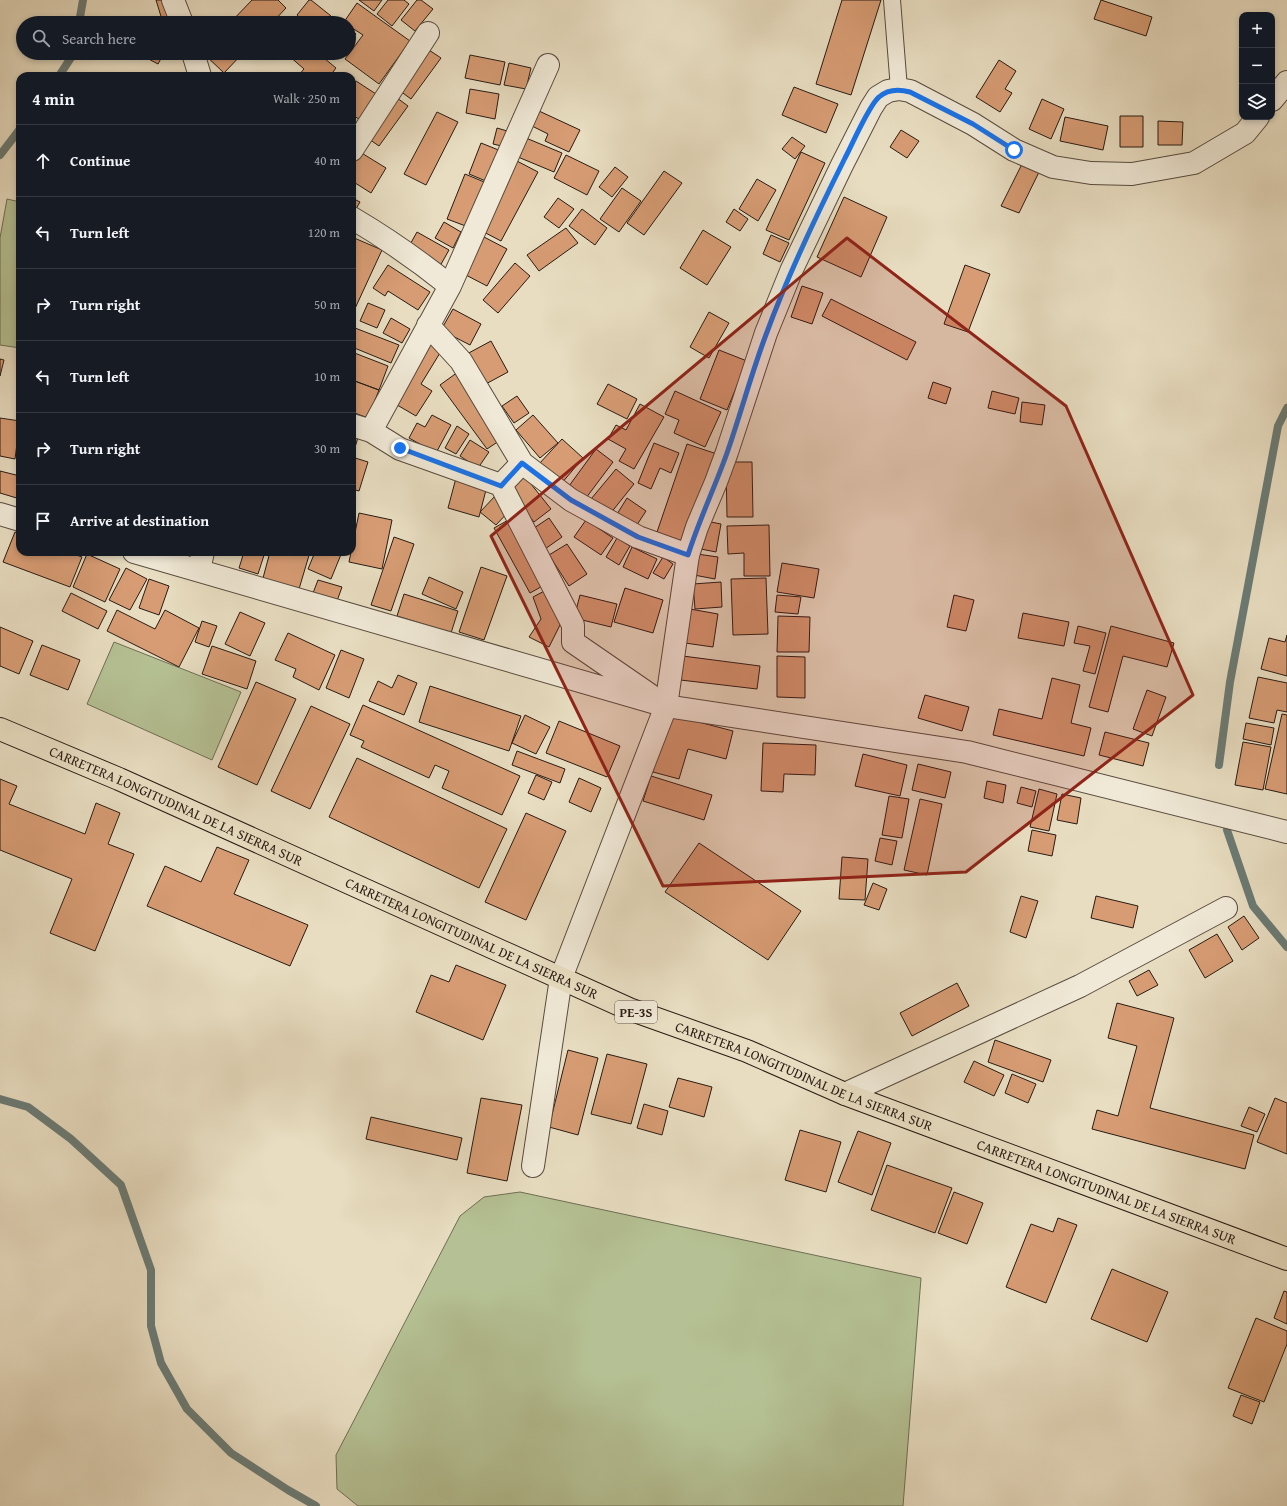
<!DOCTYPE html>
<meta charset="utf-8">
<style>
:root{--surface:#171b24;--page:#20242c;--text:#f1f3f6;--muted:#9ea1a6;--line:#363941}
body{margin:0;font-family:"Gentium Book Plus",serif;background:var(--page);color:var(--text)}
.controls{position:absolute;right:12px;top:12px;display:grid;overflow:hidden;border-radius:8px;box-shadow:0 2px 6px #0003}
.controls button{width:36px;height:36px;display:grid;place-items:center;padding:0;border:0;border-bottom:1px solid var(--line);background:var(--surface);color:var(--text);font:20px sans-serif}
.stop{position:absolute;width:12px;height:12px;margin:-9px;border:3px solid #1a73e8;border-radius:50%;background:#fff}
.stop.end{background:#1a73e8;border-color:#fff;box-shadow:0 1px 4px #0008}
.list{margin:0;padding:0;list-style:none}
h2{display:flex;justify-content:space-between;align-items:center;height:52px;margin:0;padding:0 16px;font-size:17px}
h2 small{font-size:13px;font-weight:400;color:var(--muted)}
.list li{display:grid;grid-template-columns:26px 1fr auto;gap:12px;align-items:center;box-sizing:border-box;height:72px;padding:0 16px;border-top:1px solid var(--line)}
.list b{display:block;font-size:15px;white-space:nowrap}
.list em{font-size:13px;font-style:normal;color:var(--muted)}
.icon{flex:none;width:22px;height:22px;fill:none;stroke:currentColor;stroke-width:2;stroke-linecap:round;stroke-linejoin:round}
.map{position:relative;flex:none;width:1287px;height:1506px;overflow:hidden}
.search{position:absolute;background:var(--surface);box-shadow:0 2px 6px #0003;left:16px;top:16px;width:340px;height:44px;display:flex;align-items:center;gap:10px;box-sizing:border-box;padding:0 14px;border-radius:22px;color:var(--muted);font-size:15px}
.panel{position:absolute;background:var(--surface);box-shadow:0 2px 6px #0003;left:16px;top:72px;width:340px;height:484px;border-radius:12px}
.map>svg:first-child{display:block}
</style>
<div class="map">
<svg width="1287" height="1506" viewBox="0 0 1287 1506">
<rect width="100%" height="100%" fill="#e8ddc1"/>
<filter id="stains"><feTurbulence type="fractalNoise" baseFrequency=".005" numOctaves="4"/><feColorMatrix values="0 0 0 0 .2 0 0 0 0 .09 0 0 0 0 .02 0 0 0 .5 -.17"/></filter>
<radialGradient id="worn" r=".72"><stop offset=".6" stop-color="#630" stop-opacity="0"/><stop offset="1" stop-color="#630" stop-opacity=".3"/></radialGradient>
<path fill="#b5c194" stroke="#6e6e54" d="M 7,199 L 20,202 L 20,348 L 0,345 L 0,238 Z
M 114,642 L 241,692 L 212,760 L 87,704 Z
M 520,1192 L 921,1278 L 903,1506 L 358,1506 L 337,1489 L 336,1455 L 460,1216 L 484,1197 Z"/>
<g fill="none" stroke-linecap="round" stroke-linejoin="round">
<path stroke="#6b7b75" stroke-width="8" d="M 79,23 L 83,0
M 59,76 L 74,53
M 0,155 L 20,129
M 1219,765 L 1230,682 L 1278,426 L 1287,408
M 1227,830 L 1253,906 L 1287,947
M 0,1099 L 28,1107 L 71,1139 L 121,1185 L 151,1270 L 151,1326 L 161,1363 L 187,1409 L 231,1453 L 288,1490 L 316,1506"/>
</g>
<path fill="#d79c74" stroke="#281b13" d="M 156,0 L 170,0 L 171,23 L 163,23 Z
M 252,0 L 278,0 L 286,8 L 272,23 L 230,23 Z
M 309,0 L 311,0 L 331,16 L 325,23 L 306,23 L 297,15 Z
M 359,0 L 382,0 L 374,11 Z
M 388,0 L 404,0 L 409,4 L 392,26 L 377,14 Z
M 417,0 L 421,0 L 433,9 L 415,31 L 401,20 Z
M 842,0 L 881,0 L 851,95 L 816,84 Z
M 1101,0 L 1152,17 L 1146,36 L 1094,19 Z
M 357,3 L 410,41 L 379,84 L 345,59 L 363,35 L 349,26 L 349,23 L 344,22 Z
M 333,17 L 341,23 L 329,23 Z
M 349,29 L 356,34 L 349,43 Z
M 426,48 L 441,58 L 411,99 L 396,88 Z
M 143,53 L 164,53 L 158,64 L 141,55 Z
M 203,53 L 243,53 L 224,73 Z
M 291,53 L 318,53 L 336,68 L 330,76 L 298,76 L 304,69 L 288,55 Z
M 470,55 L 505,62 L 500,85 L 465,78 Z
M 999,60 L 1016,71 L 1005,89 L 1012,93 L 1000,112 L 976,97 Z
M 509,63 L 531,68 L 526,89 L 504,85 Z
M 356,81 L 376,94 L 359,119 L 352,115 L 352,86 Z
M 794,87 L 838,104 L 826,133 L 782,115 Z
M 470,89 L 499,94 L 495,119 L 466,113 Z
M 393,95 L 408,106 L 379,146 L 363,135 Z
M 1042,99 L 1064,109 L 1051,139 L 1029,129 Z
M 539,111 L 580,130 L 569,152 L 545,141 L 548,134 L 532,126 Z
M 437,112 L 458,122 L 426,185 L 404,174 Z
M 1120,116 L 1143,116 L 1143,147 L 1120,147 Z
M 1065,117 L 1108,126 L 1103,150 L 1060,141 Z
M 1158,121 L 1183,122 L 1182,145 L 1158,145 Z
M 497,128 L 514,133 L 510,148 L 493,144 Z
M 901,130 L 919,141 L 907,158 L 890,147 Z
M 792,137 L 805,146 L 795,159 L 782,149 Z
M 526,138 L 562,153 L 554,172 L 518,157 Z
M 481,143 L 506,153 L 493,184 L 469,174 Z
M 360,152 L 386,168 L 371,193 L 352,181 L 352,164 Z
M 801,152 L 825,163 L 789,240 L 766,230 Z
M 566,155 L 599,171 L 587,195 L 554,178 Z
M 515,160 L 538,172 L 501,241 L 478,229 Z
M 1023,162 L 1040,170 L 1019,213 L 1001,206 Z
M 615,167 L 628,177 L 612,197 L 599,187 Z
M 664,171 L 682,183 L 644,235 L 627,223 Z
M 465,174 L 489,184 L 471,228 L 447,219 Z
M 757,179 L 776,190 L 758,221 L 739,209 Z
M 622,188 L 641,201 L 619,232 L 600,219 Z
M 844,197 L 887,217 L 861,277 L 817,257 Z
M 352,198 L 360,202 L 353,214 L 352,214 Z
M 558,198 L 574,209 L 559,228 L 544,217 Z
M 582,209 L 607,228 L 595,245 L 569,226 Z
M 734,209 L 748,219 L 740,231 L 726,222 Z
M 444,222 L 461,232 L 453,248 L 435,238 Z
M 566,228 L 578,243 L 539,271 L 527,255 Z
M 703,230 L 731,247 L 707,285 L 680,268 Z
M 417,232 L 449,250 L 440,266 L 408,248 Z
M 771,235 L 789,243 L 780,262 L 763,254 Z
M 352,237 L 382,250 L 352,315 Z
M 484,237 L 507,249 L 487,286 L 464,274 Z
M 515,263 L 530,276 L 498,313 L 483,300 Z
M 388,265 L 430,292 L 418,310 L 388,291 L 385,296 L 373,288 Z
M 965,265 L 990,274 L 968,332 L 944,324 Z
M 802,286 L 823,293 L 812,324 L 791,317 Z
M 831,299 L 916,342 L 907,360 L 822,316 Z
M 368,303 L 385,310 L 377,328 L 360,321 Z
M 453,309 L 481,324 L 470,345 L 441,330 Z
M 709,312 L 729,323 L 709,358 L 690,347 Z
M 391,318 L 410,329 L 402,343 L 383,333 Z
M 355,328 L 399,345 L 391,363 L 352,347 L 352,336 Z
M 431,340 L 443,348 L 421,384 L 432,391 L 416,416 L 392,402 Z
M 491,341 L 508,372 L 482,386 L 465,355 Z
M 719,350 L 747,361 L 727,410 L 700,399 Z
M 352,352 L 388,366 L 379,390 L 352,380 Z
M 0,359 L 4,360 L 0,376 Z
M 458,372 L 505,437 L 487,449 L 440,385 Z
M 352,380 L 379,390 L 368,418 L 352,412 Z
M 933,382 L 951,388 L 946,404 L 928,398 Z
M 608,384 L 637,399 L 627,419 L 597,404 Z
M 675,391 L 721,412 L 705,447 L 674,433 L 679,420 L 665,414 Z
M 992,391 L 1019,398 L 1015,414 L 988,408 Z
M 517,396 L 529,413 L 514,423 L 502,406 Z
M 1022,402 L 1045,405 L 1042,425 L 1020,422 Z
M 640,404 L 664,417 L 634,469 L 619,461 L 626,449 L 608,439 L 616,425 L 626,430 Z
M 432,415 L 451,425 L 436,453 L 409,438 L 417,423 L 425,427 Z
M 533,415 L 558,443 L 540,458 L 516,430 Z
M 0,418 L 20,421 L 15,459 L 0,456 Z
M 457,426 L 469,434 L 456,454 L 445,448 Z
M 352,428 L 360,431 L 352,457 L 368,462 L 359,491 L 352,489 Z
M 562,439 L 583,458 L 561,484 L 538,465 Z
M 470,440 L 489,452 L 478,468 L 460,456 Z
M 654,443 L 679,453 L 671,473 L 660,468 L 651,489 L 638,483 Z
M 687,444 L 717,454 L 685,548 L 655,538 Z
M 596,449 L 613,462 L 586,498 L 569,486 Z
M 726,462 L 752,462 L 753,517 L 727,517 Z
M 616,469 L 634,484 L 610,514 L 591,499 Z
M 0,471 L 20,476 L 20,499 L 0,493 Z
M 523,474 L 551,509 L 534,522 L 506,487 Z
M 456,478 L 487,486 L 479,517 L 448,508 Z
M 496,495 L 511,509 L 496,525 L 480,512 Z
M 627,498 L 646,511 L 633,531 L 614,519 Z
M 359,513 L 392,520 L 382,569 L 349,562 Z
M 512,518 L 548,583 L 530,593 L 494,528 Z
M 549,518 L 562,537 L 545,549 L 531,530 Z
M 586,520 L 613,538 L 601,555 L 574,537 Z
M 701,520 L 721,524 L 716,552 L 696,548 Z
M 769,525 L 770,576 L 744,576 L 744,553 L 728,554 L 727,526 Z
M 15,532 L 20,534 L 20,552 L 68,552 L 82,557 L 70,587 L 3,562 Z
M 394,537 L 414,544 L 391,611 L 371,605 Z
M 617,538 L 630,546 L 619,565 L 606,557 Z
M 567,544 L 587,574 L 569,586 L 549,555 Z
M 632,547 L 657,559 L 648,579 L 623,567 Z
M 244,552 L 265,552 L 258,574 L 239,568 Z
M 270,552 L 310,552 L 299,589 L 263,578 Z
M 315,552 L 342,552 L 331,579 L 308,569 Z
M 87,554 L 120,569 L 105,602 L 73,587 Z
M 697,554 L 718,557 L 715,579 L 694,575 Z
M 663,557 L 673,564 L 664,579 L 653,573 Z
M 782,563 L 819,569 L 814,598 L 777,592 Z
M 481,567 L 507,576 L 484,640 L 459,632 Z
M 126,568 L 147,579 L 130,610 L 109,600 Z
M 429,577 L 463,592 L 456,609 L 422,594 Z
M 766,578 L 768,634 L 733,635 L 731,579 Z
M 149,579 L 169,586 L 159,615 L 139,608 Z
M 318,580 L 342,587 L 337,601 L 313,593 Z
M 721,582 L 722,607 L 695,609 L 693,584 Z
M 550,588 L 564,617 L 549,647 L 529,637 L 541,619 L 533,597 Z
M 625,588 L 663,600 L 653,633 L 614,622 Z
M 71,593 L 107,611 L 98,629 L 62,611 Z
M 404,594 L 458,611 L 451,633 L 397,616 Z
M 580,595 L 617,604 L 611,627 L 574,618 Z
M 777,595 L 801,597 L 798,614 L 775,612 Z
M 954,595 L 974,600 L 966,631 L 947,627 Z
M 690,609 L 718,614 L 713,647 L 685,643 Z
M 117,610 L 155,629 L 165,610 L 199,628 L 179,667 L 107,631 Z
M 240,612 L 265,623 L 250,656 L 225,644 Z
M 1023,613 L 1069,622 L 1064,646 L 1018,638 Z
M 778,616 L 810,617 L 809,652 L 777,652 Z
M 202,621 L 217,626 L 209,647 L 195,642 Z
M 1078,626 L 1106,633 L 1095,674 L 1083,671 L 1090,646 L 1074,643 Z
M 1111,626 L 1174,643 L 1167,667 L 1123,656 L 1108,712 L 1089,707 Z
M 0,627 L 33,641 L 19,674 L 0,666 Z
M 288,633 L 335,655 L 319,690 L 293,677 L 296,669 L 275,660 Z
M 1287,635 L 1287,676 L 1261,669 L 1269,638 L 1285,642 Z
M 42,645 L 80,660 L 68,690 L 30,675 Z
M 212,646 L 256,661 L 247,689 L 202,674 Z
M 341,650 L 364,659 L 349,698 L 326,688 Z
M 675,655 L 760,666 L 757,689 L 672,679 Z
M 777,656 L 805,657 L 805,698 L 777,697 Z
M 398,675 L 417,683 L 404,715 L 369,701 L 378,681 L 392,688 Z
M 1258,677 L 1287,683 L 1287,712 L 1277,710 L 1274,723 L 1249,718 Z
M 1052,678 L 1080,685 L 1071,723 L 1091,728 L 1084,756 L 993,735 L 999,709 L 1042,719 Z
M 256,682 L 296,699 L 257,785 L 218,767 Z
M 430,686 L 521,716 L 509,751 L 419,722 Z
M 1147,690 L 1166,697 L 1152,736 L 1133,729 Z
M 925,695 L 969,707 L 962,731 L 918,718 Z
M 363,705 L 520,776 L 502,815 L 442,788 L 449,771 L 435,765 L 429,778 L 361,747 L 364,741 L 350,735 Z
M 311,706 L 350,724 L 310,809 L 271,791 Z
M 668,714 L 733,731 L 726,759 L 688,749 L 679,779 L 653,772 Z
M 1282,714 L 1287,715 L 1287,794 L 1265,789 Z
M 525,715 L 550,727 L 536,754 L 512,743 Z
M 559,721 L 620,746 L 607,777 L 546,753 Z
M 1246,723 L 1274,728 L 1271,745 L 1243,739 Z
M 1105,732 L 1149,743 L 1143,766 L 1099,755 Z
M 1243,742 L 1271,747 L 1263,790 L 1235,785 Z
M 763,743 L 816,745 L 815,775 L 784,774 L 783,792 L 761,791 Z
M 517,751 L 565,769 L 560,783 L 512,765 Z
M 863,754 L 907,765 L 900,796 L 855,786 Z
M 357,758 L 507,829 L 479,888 L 329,817 Z
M 918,764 L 951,772 L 945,798 L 912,790 Z
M 536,775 L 552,782 L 544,800 L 528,793 Z
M 651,776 L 712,795 L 704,820 L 643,801 Z
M 579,778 L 601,788 L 591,812 L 569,802 Z
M 0,779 L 17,786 L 9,804 L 85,834 L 96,803 L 120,813 L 108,844 L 134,854 L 95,951 L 50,933 L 72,879 L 0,850 Z
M 987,781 L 1006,785 L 1003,803 L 984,798 Z
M 1021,787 L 1036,791 L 1032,807 L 1017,803 Z
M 1039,789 L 1057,794 L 1049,831 L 1030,827 Z
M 1062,794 L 1081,798 L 1077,824 L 1057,820 Z
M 889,796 L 909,799 L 902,838 L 882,835 Z
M 920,799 L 942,804 L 927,875 L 904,870 Z
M 526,813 L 566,831 L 526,920 L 485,902 Z
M 1032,830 L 1056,835 L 1052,856 L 1028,851 Z
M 880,838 L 897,841 L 892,865 L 875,861 Z
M 699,843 L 801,911 L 768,960 L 665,892 Z
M 217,847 L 249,860 L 234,894 L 308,925 L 290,966 L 147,906 L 165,866 L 201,882 Z
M 842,857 L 868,859 L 865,900 L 839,899 Z
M 873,883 L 887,889 L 879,910 L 864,905 Z
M 1021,896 L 1038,901 L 1026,938 L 1010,932 Z
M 1096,896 L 1138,906 L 1133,928 L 1091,918 Z
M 1244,916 L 1259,938 L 1242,950 L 1228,927 Z
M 1217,934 L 1233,961 L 1205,978 L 1189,950 Z
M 456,965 L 506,985 L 483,1040 L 416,1012 L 431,975 L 449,982 Z
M 1149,970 L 1158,985 L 1137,996 L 1129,981 Z
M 957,983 L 969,1006 L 912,1036 L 900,1013 Z
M 1117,1003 L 1174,1018 L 1150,1108 L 1254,1135 L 1245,1169 L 1092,1129 L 1097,1110 L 1118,1116 L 1137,1046 L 1108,1038 Z
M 995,1040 L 1051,1060 L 1043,1082 L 988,1062 Z
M 568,1050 L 598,1058 L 578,1135 L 549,1127 Z
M 607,1054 L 647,1064 L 631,1124 L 591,1114 Z
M 974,1061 L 1004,1075 L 994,1096 L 964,1082 Z
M 1012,1074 L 1036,1084 L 1028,1103 L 1005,1093 Z
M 678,1078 L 712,1087 L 704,1117 L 669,1107 Z
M 481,1098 L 522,1105 L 507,1181 L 467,1173 Z
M 1275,1098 L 1287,1103 L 1287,1154 L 1257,1142 Z
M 644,1104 L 668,1111 L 662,1135 L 637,1128 Z
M 1249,1107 L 1265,1114 L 1257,1132 L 1241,1126 Z
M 371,1117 L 462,1138 L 457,1160 L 366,1139 Z
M 800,1130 L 841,1142 L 826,1192 L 785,1180 Z
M 858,1131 L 891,1143 L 872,1195 L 838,1182 Z
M 887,1165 L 952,1188 L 935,1233 L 871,1210 Z
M 954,1192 L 983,1203 L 967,1244 L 938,1233 Z
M 1058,1218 L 1077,1225 L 1046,1303 L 1006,1287 L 1031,1224 L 1053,1232 Z
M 1112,1269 L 1168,1292 L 1147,1342 L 1091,1319 Z
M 1284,1291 L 1287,1292 L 1287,1324 L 1274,1318 Z
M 1256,1318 L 1287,1331 L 1287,1344 L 1264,1402 L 1228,1388 Z
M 1241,1395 L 1260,1402 L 1252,1424 L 1233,1416 Z"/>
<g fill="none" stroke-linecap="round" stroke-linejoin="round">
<g stroke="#584c3e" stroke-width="18">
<path id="service" d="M 892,0 L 899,89"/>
</g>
<g stroke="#584c3e" stroke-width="24">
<path id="minor" d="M 173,0 L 182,23
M 193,53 L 200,76
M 352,150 L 428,33
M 352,218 C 386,238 419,261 450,286
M 428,325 L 461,361 L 522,463 L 501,485
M 352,425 L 371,431 L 400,449 L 501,485 L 573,625 L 573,642 L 650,695
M 371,431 L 450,286 L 548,65
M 522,463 L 571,500 L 638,537 L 688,555
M 0,514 L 20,520
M 134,552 L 666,706 L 967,752 L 1287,832
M 199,570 L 203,552
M 845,1094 L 1080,986 L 1226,908
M 533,1166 L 561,978"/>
</g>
<g stroke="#584c3e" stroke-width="24">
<path id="tertiary" d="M 1272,100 L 1287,82
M 561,978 L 666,706 L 688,555 L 697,527 L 716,482 L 727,452 L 766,333 L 792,269 L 842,165 L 871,108 L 878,97 L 888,91 L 899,89 L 910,91 L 973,124 L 1014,150 L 1053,167 L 1091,173 L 1132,174 L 1194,163 L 1245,133 L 1258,117"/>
</g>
<g stroke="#281b13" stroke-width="24">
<g id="trunk">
<path id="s1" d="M 0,729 L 119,779 L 629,1009 L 747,1051 L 845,1094 L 1287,1259"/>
</g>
</g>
<use href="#service" stroke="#f0e9d7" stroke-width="16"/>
<use href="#minor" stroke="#f0e9d7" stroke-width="22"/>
<use href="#tertiary" stroke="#f0e9d7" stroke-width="22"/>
<use href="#trunk" stroke="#e8ddc1" stroke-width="22"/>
</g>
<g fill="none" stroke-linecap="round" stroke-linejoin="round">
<path stroke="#1a73e8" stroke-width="5" d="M 400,448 L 501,486 L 522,463 L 571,500 L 638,537 L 688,555 C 699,520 715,487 727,453 C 741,413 752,371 767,332 C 789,272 817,214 845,158 C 852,145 869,105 879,97 C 888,89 899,89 910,92 L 973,124 L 1014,150"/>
</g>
<path fill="#8f2418" fill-opacity="0.2" stroke="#8f2418" stroke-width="3" stroke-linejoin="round" d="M 847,238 L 1066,406 L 1193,695 L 966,872 L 663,886 L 491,536 Z"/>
<g text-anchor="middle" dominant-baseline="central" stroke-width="3.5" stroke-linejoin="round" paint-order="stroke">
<rect fill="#f0e9d7" stroke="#64594e" stroke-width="1" x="615" y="1001" width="42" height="22" rx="3"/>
<g font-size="13" font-weight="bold" fill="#281b13">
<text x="636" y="1012">PE-3S</text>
</g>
<g font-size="14" fill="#281b13" stroke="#f0e9d7">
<text stroke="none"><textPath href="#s1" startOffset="192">CARRETERA LONGITUDINAL DE LA SIERRA SUR</textPath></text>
<text stroke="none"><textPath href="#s1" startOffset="516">CARRETERA LONGITUDINAL DE LA SIERRA SUR</textPath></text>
<text stroke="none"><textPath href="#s1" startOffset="876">CARRETERA LONGITUDINAL DE LA SIERRA SUR</textPath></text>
<text stroke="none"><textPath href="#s1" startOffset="1200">CARRETERA LONGITUDINAL DE LA SIERRA SUR</textPath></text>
</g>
</g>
<rect width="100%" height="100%" filter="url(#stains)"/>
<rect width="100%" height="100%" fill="url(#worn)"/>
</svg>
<div class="controls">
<button>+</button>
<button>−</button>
<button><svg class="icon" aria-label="layers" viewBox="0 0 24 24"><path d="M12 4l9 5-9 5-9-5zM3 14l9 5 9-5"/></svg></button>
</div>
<div class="stop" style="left:1014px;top:150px"></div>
<div class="stop end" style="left:400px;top:448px"></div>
<div class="search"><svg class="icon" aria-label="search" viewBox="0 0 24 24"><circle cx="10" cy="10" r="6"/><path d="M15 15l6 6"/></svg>Search here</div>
<section class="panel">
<h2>4 min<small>Walk · 250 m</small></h2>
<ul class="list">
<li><svg class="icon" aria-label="ahead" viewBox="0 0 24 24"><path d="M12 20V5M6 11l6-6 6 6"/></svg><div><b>Continue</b></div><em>40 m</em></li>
<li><svg class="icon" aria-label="left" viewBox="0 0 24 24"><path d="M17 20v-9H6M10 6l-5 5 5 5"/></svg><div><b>Turn left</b></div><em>120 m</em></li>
<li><svg class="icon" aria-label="right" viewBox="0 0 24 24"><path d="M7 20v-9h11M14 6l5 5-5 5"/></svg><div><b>Turn right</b></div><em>50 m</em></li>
<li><svg class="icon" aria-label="left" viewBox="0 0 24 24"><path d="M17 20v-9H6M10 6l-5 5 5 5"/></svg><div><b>Turn left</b></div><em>10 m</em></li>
<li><svg class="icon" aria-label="right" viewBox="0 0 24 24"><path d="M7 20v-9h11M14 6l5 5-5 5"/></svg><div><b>Turn right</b></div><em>30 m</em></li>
<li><svg class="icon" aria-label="arrive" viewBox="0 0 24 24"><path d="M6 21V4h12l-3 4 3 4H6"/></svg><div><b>Arrive at destination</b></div></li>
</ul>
</section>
</div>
